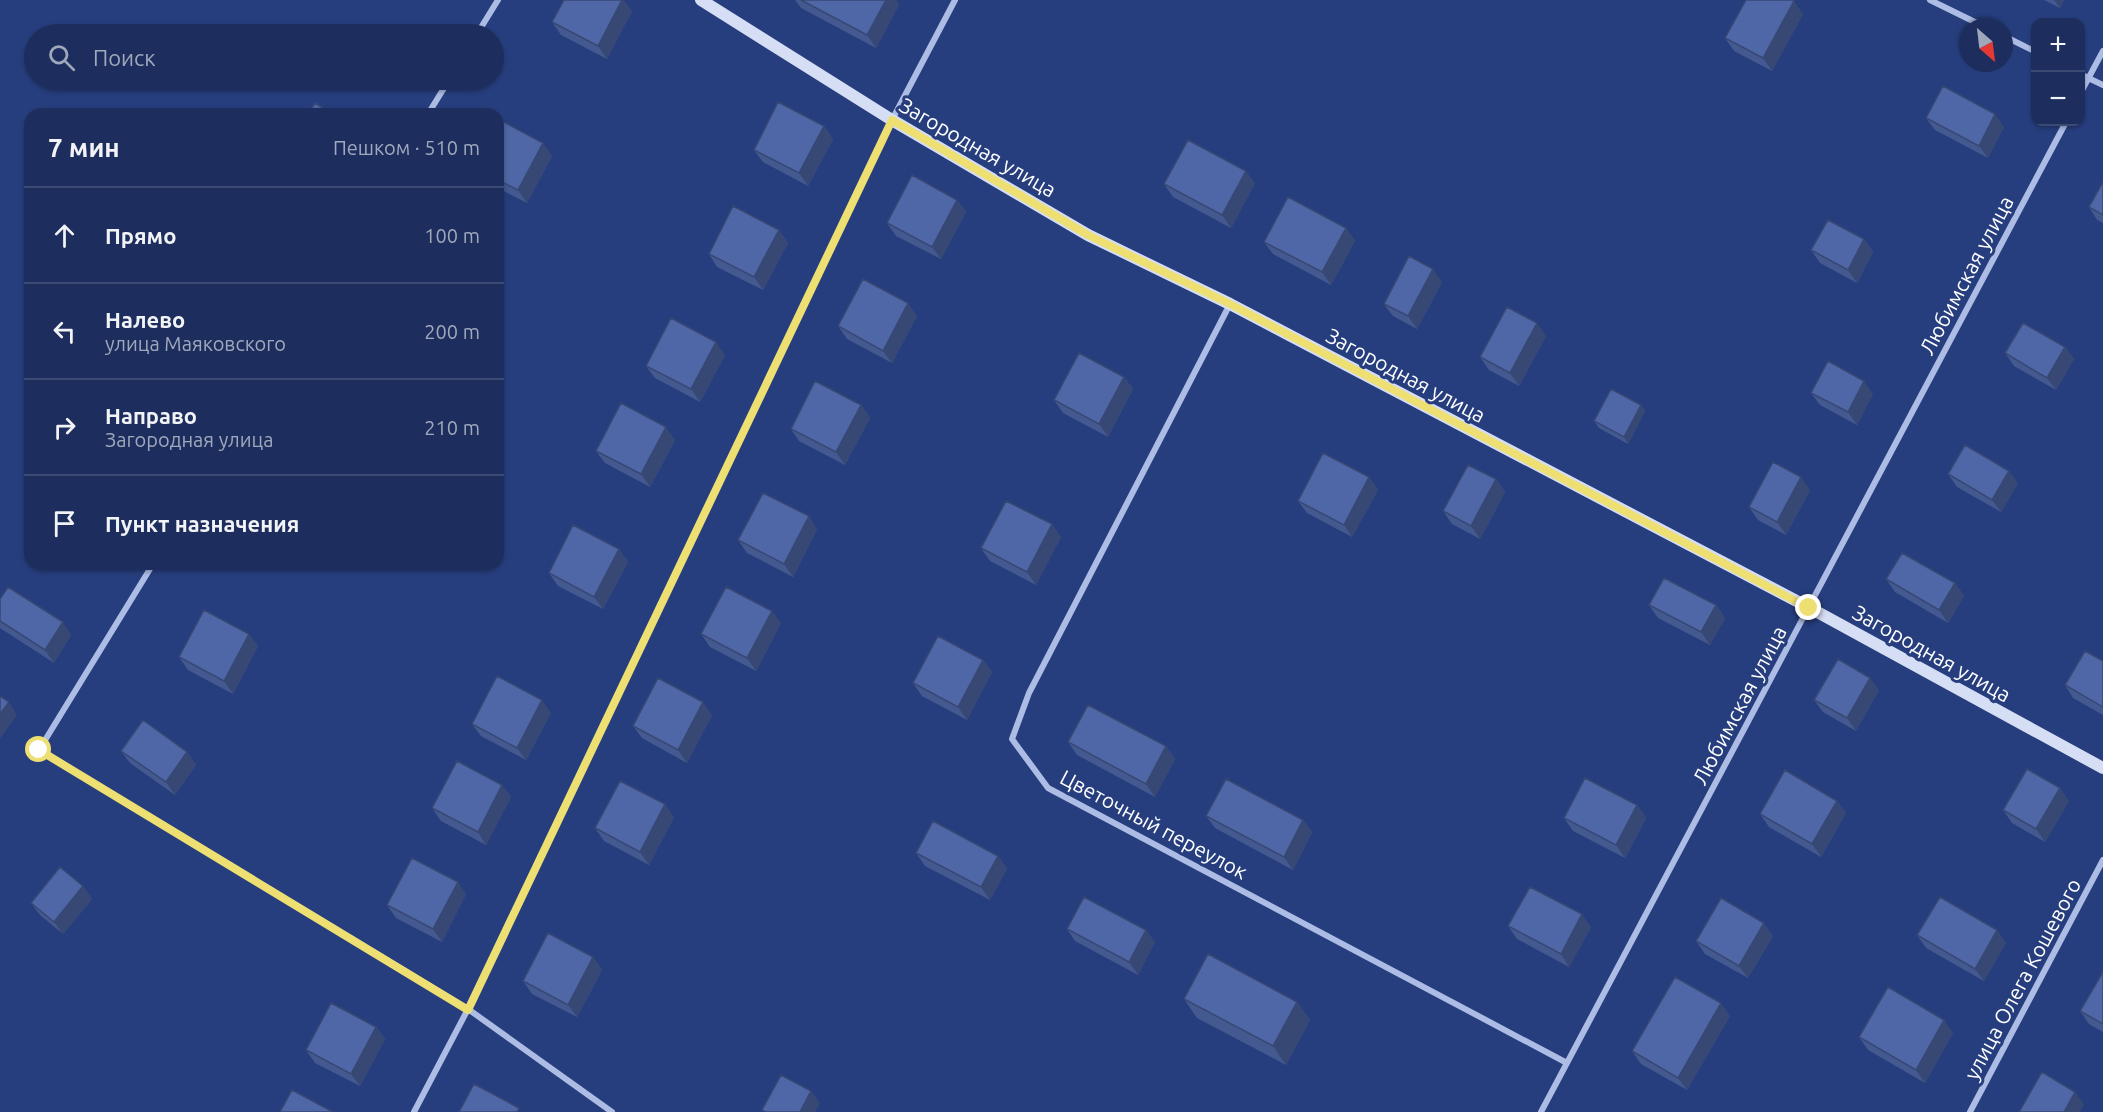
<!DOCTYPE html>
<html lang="ru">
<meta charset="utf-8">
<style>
:root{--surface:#1d2e5e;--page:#2a3a67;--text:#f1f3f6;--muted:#a0a8bc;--line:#3b4a73}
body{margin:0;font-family:Ubuntu,sans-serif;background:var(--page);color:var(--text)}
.controls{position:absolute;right:18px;top:18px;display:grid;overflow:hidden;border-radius:12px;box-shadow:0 2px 4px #0004}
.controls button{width:54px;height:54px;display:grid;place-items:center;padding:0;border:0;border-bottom:2px solid var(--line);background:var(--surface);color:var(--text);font:30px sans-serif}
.compass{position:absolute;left:1959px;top:18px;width:54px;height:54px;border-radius:50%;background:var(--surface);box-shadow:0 2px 4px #0004;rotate:152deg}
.stop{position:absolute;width:18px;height:18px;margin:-14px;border:4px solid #eddf72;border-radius:50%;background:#fff}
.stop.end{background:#eddf72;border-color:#fff;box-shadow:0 2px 6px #0008}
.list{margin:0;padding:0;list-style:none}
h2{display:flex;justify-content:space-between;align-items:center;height:78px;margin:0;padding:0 24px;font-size:26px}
h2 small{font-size:20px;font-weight:400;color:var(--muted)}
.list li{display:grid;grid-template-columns:39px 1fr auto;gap:18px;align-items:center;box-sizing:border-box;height:96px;padding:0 24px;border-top:2px solid var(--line)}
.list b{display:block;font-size:22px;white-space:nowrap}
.list p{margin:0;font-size:20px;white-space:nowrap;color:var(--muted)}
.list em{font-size:20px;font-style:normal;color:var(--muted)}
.icon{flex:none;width:33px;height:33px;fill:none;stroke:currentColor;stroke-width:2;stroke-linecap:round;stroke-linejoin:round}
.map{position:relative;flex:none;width:2103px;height:1112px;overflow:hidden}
.search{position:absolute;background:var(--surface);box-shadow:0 2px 4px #0004;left:24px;top:24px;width:480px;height:66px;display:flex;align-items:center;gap:15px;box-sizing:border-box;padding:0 21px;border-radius:33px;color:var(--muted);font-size:22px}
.panel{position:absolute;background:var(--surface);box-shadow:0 2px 4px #0004;left:24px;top:108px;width:480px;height:462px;border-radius:18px}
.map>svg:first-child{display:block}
</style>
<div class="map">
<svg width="2103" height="1112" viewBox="0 0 2103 1112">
<rect width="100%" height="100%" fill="#273e7e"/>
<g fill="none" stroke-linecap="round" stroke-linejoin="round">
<path stroke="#adbce5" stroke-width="6" d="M 1930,0 L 1985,27
M 477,34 L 498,0
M 2004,36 L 2036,52
M 2080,74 L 2103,85
M 2080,94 L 2103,51
M 428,114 L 449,80
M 1230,304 L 1029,693 L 1012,739 L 1048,788 L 1567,1063
M 153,564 L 39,750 L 468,1009 L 612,1112
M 414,1112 L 468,1009 L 892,120 L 955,0
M 1541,1112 L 2066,122
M 1970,1112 L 2103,860"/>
<path stroke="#d6def5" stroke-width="12" d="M 701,0 L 892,120 L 1088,235 L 1230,304 L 1810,608 L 2103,768"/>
</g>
<path fill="#44598f" d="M 795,0 L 896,0 L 899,5 L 876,48 L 801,8 Z
M 2044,0 L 2064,0 L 2060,8 Z
M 632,11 L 607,59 L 561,35 L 552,22 Z
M 1803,14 L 1772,71 L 1734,51 L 1725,38 Z
M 1926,118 L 2004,127 L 1988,158 L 1935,130 Z
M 498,119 L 552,156 L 527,203 L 498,188 Z
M 824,126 L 833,139 L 808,186 L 763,162 L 754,150 Z
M 2103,182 L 2103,223 L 2097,220 L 2089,207 Z
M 1255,183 L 1231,228 L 1173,197 L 1164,184 Z
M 957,200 L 966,212 L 941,259 L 896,236 L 887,223 Z
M 1346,228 L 1355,241 L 1331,285 L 1273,254 L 1264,242 Z
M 779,230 L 788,243 L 763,290 L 717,267 L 709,254 Z
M 1864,239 L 1873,252 L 1857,283 L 1820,263 L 1811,250 Z
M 1442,282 L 1417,329 L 1393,316 L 1384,304 Z
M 917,316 L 892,363 L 847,339 L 838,326 Z
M 1546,336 L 1519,386 L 1489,370 L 1480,357 Z
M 2065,347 L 2074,359 L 2056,390 L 2014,366 L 2005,353 Z
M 725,355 L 700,402 L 655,378 L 646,366 Z
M 1124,377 L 1133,389 L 1108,437 L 1063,413 L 1054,400 Z
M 1811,393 L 1873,394 L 1857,425 L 1820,405 Z
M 861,405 L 870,418 L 845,465 L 799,441 L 791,429 Z
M 1641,405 L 1645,411 L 1628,444 L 1599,428 L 1594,421 Z
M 675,440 L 650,487 L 605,463 L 596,451 Z
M 1948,474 L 2018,483 L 2001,512 L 1957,487 Z
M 1369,477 L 1378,490 L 1352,537 L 1307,513 L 1298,501 Z
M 1496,479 L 1505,492 L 1480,539 L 1452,524 L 1443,511 Z
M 1810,490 L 1786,535 L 1758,520 L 1749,507 Z
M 817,529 L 793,577 L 747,553 L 738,540 Z
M 1061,537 L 1036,585 L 990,561 L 981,548 Z
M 619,549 L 628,562 L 603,609 L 558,586 L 549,573 Z
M 1886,579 L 1955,583 L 1964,596 L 1948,623 L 1895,592 Z
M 0,599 L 71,635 L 54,663 L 0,628 Z
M 1649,605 L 1716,605 L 1725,618 L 1710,645 L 1658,618 Z
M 781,623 L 756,671 L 710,647 L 701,634 Z
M 258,646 L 233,694 L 188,670 L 179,657 Z
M 983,660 L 992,672 L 967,720 L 922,696 L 913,683 Z
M 2103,661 L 2103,715 L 2073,698 L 2065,685 Z
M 1879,690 L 1856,731 L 1823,712 L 1814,700 Z
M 551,713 L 526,760 L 481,736 L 472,724 Z
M 712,715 L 687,763 L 642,738 L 633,726 Z
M 1068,742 L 1166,746 L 1175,759 L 1155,797 L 1077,755 Z
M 121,751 L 187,752 L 196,765 L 175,795 L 130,763 Z
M 502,785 L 511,797 L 486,845 L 441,821 L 432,808 Z
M 1837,801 L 1846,813 L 1821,857 L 1769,827 L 1760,814 Z
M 2069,801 L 2045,842 L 2012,823 L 2003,810 Z
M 1637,805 L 1646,818 L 1625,858 L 1573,831 L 1564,818 Z
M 1206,816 L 1303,820 L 1312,832 L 1293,870 L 1215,828 Z
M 674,817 L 649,865 L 604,841 L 595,828 Z
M 916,853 L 998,856 L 1007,869 L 990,900 L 925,866 Z
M 83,886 L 92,899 L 63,934 L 40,915 L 31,903 Z
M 466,894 L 442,942 L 396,918 L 387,905 Z
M 1508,926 L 1591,927 L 1569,967 L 1517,939 Z
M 1067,929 L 1155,942 L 1138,975 L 1075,941 Z
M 1917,935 L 2006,943 L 1984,981 L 1926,948 Z
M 1773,936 L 1748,978 L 1705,954 L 1696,941 Z
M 593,957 L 602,970 L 577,1017 L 532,994 L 523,981 Z
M 2103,972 L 2103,1032 L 2089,1024 L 2080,1011 Z
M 1184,999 L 1297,1002 L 1310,1020 L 1286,1065 L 1197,1018 Z
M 1730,1016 L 1687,1090 L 1641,1064 L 1632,1051 Z
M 376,1027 L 385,1039 L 360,1086 L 315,1063 L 306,1050 Z
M 1953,1033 L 1925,1083 L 1868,1050 L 1859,1037 Z"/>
<path fill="#374874" d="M 622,0 L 624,0 L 632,11 L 607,59 L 598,46 Z
M 886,0 L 896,0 L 899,5 L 876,48 L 867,35 Z
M 2054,0 L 2064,0 L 2060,8 Z
M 1794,1 L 1803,14 L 1772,71 L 1763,58 Z
M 1995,114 L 2004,127 L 1988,158 L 1979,146 Z
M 824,126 L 833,139 L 808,186 L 799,173 Z
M 543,143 L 552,156 L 527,203 L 518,190 Z
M 1246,171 L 1255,183 L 1231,228 L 1222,215 Z
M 957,200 L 966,212 L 941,259 L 932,247 Z
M 1346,228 L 1355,241 L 1331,285 L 1322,272 Z
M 779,230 L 788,243 L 763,290 L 754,277 Z
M 1864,239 L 1873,252 L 1857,283 L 1848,270 Z
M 1433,269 L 1442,282 L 1417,329 L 1408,316 Z
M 908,303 L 917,316 L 892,363 L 883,351 Z
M 1537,323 L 1546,336 L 1519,386 L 1510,373 Z
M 716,342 L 725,355 L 700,402 L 691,389 Z
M 2065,347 L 2074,359 L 2056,390 L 2047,378 Z
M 1124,377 L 1133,389 L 1108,437 L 1099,424 Z
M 1864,381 L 1873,394 L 1857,425 L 1848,412 Z
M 861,405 L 870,418 L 845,465 L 836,452 Z
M 1641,405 L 1645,411 L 1628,444 L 1624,437 Z
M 666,427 L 675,440 L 650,487 L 641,474 Z
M 2009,471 L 2018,483 L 2001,512 L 1992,500 Z
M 1369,477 L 1378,490 L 1352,537 L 1344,525 Z
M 1801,477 L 1810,490 L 1786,535 L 1777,522 Z
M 1496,479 L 1505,492 L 1480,539 L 1471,526 Z
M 809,516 L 817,529 L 793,577 L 784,564 Z
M 1052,524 L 1061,537 L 1036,585 L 1027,572 Z
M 619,549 L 628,562 L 603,609 L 594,597 Z
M 106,564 L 113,564 L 110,569 Z
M 1955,583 L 1964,596 L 1948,623 L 1939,610 Z
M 1716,605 L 1725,618 L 1710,645 L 1701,632 Z
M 772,611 L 781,623 L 756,671 L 747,658 Z
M 63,622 L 71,635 L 54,663 L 45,650 Z
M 249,634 L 258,646 L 233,694 L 224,681 Z
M 983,660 L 992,672 L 967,720 L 958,707 Z
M 1870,678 L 1879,690 L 1856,731 L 1847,718 Z
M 542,700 L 551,713 L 526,760 L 517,748 Z
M 9,702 L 17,715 L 0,739 L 0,714 Z
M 703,702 L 712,715 L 687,763 L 678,750 Z
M 1166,746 L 1175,759 L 1155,797 L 1146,784 Z
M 187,752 L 196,765 L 175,795 L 166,782 Z
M 502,785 L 511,797 L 486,845 L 478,832 Z
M 2060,788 L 2069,801 L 2045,842 L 2036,829 Z
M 1837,801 L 1846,813 L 1821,857 L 1812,844 Z
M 665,804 L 674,817 L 649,865 L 640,852 Z
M 1637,805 L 1646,818 L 1625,858 L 1616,845 Z
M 1303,820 L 1312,832 L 1293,870 L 1284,857 Z
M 998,856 L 1007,869 L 990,900 L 981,887 Z
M 458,882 L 466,894 L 442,942 L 433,929 Z
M 83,886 L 92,899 L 63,934 L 54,922 Z
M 1582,914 L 1591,927 L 1569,967 L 1561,954 Z
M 1764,923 L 1773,936 L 1748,978 L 1739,966 Z
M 1146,930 L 1155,942 L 1138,975 L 1129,962 Z
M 1997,930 L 2006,943 L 1984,981 L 1975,969 Z
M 593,957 L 602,970 L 577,1017 L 568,1005 Z
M 1297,1002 L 1310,1020 L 1286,1065 L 1273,1046 Z
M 1721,1003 L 1730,1016 L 1687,1090 L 1678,1078 Z
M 1944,1020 L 1953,1033 L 1925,1083 L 1916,1070 Z
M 376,1027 L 385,1039 L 360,1086 L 351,1074 Z
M 811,1091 L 820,1103 L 815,1112 L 800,1112 Z
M 2075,1092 L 2084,1104 L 2080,1112 L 2064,1112 Z"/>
<path fill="#4f67a6" stroke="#374874" stroke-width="1.5" d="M 564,0 L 622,0 L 598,46 L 552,22 Z
M 801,0 L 886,0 L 867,35 Z
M 1746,0 L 1792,0 L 1794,1 L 1763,58 L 1725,38 Z
M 1943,86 L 1995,114 L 1979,146 L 1926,118 Z
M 778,102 L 824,126 L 799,173 L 754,150 Z
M 315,103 L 332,114 L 308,114 Z
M 498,119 L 543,143 L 518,190 L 498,180 Z
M 1188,140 L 1246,171 L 1222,215 L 1164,184 Z
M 912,175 L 957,200 L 932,247 L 887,223 Z
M 2103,182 L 2103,215 L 2089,207 Z
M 1288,197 L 1346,228 L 1322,272 L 1264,242 Z
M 733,206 L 779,230 L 754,277 L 709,254 Z
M 1828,220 L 1864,239 L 1848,270 L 1811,250 Z
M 1409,256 L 1433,269 L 1408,316 L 1384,304 Z
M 863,279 L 908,303 L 883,351 L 838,326 Z
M 1507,307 L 1537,323 L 1510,373 L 1480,357 Z
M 671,318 L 716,342 L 691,389 L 646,366 Z
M 2023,323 L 2065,347 L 2047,378 L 2005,353 Z
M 1079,353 L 1124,377 L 1099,424 L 1054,400 Z
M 1828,361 L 1864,381 L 1848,412 L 1811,393 Z
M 815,381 L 861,405 L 836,452 L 791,429 Z
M 1611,389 L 1641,405 L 1624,437 L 1594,421 Z
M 621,403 L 666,427 L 641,474 L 596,451 Z
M 1965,445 L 2009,471 L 1992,500 L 1948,474 Z
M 1323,453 L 1369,477 L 1344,525 L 1298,501 Z
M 1773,462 L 1801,477 L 1777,522 L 1749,507 Z
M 1468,465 L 1496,479 L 1471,526 L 1443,511 Z
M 763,493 L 809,516 L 784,564 L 738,540 Z
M 1006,501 L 1052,524 L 1027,572 L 981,548 Z
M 573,525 L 619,549 L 594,597 L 549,573 Z
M 1902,553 L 1955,583 L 1939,610 L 1886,579 Z
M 1664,578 L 1716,605 L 1701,632 L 1649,605 Z
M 8,587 L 63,622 L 45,650 L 0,621 L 0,599 Z
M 726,587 L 772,611 L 747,658 L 701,634 Z
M 204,610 L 249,634 L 224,681 L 179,657 Z
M 938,636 L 983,660 L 958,707 L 913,683 Z
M 2085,651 L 2103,661 L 2103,707 L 2065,685 Z
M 1838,659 L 1870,678 L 1847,718 L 1814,700 Z
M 497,676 L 542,700 L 517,748 L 472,724 Z
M 658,678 L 703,702 L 678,750 L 633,726 Z
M 0,696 L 9,702 L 0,714 Z
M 1088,705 L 1166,746 L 1146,784 L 1068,742 Z
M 143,720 L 187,752 L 166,782 L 121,751 Z
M 457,761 L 502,785 L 478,832 L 432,808 Z
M 2027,769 L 2060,788 L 2036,829 L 2003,810 Z
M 1785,770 L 1837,801 L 1812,844 L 1760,814 Z
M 1585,778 L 1637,805 L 1616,845 L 1564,818 Z
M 1226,779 L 1303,820 L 1284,857 L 1206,816 Z
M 620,781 L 665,804 L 640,852 L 595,828 Z
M 933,821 L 998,856 L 981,887 L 916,853 Z
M 412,858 L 458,882 L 433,929 L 387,905 Z
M 60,867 L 83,886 L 54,922 L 31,903 Z
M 1530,887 L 1582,914 L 1561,954 L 1508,926 Z
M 1084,897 L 1146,930 L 1129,962 L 1067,929 Z
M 1940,897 L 1997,930 L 1975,969 L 1917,935 Z
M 1721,898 L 1764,923 L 1739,966 L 1696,941 Z
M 548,933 L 593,957 L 568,1005 L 523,981 Z
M 1208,954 L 1297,1002 L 1273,1046 L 1184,999 Z
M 2103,972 L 2103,1024 L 2080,1011 Z
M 1675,977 L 1721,1003 L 1678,1078 L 1632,1051 Z
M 1888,987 L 1944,1020 L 1916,1070 L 1859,1037 Z
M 331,1003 L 376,1027 L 351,1074 L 306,1050 Z
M 2042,1072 L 2075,1092 L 2064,1112 L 2019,1112 Z
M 781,1075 L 811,1091 L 800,1112 L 766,1112 L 762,1110 Z
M 474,1084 L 519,1108 L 517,1112 L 459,1112 Z
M 292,1090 L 333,1112 L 280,1112 Z"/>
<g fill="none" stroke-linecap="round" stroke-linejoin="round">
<path stroke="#eddf72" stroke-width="8" d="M 39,750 L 468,1010 L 892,120 L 1088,235 L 1230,304 L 1809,608"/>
</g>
<g text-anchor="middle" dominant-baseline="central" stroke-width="6" stroke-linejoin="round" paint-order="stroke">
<g font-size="21" fill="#fff" stroke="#273e7e">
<text transform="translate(978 147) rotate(30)">Загородная улица</text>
<text transform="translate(1966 275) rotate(-62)">Любимская улица</text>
<text transform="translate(1406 375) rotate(28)">Загородная улица</text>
<text transform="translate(1932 653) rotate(29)">Загородная улица</text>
<text transform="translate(1739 705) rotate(-62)">Любимская улица</text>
<text transform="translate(1154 824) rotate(28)">Цветочный переулок</text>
<text transform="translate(2022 979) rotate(-62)">улица Олега Кошевого</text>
</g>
</g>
</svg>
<div class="controls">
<button>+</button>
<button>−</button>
</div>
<svg class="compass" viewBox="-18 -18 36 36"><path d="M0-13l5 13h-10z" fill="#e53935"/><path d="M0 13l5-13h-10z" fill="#a0a8bc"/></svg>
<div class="stop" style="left:39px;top:750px"></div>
<div class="stop end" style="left:1809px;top:608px"></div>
<div class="search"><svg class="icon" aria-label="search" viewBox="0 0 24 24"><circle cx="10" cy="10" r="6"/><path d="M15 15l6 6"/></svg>Поиск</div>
<section class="panel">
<h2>7 мин<small>Пешком · 510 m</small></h2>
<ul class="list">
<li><svg class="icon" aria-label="ahead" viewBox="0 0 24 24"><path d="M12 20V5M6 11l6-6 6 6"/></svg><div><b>Прямо</b></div><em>100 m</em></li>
<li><svg class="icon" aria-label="left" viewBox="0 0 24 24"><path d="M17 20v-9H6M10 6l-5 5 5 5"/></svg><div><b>Налево</b><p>улица Маяковского</p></div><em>200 m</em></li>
<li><svg class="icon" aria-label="right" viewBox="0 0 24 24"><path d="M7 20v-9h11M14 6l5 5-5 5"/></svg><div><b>Направо</b><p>Загородная улица</p></div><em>210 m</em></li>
<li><svg class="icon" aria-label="arrive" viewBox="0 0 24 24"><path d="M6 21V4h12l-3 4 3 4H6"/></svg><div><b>Пункт назначения</b></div></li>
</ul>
</section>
</div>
